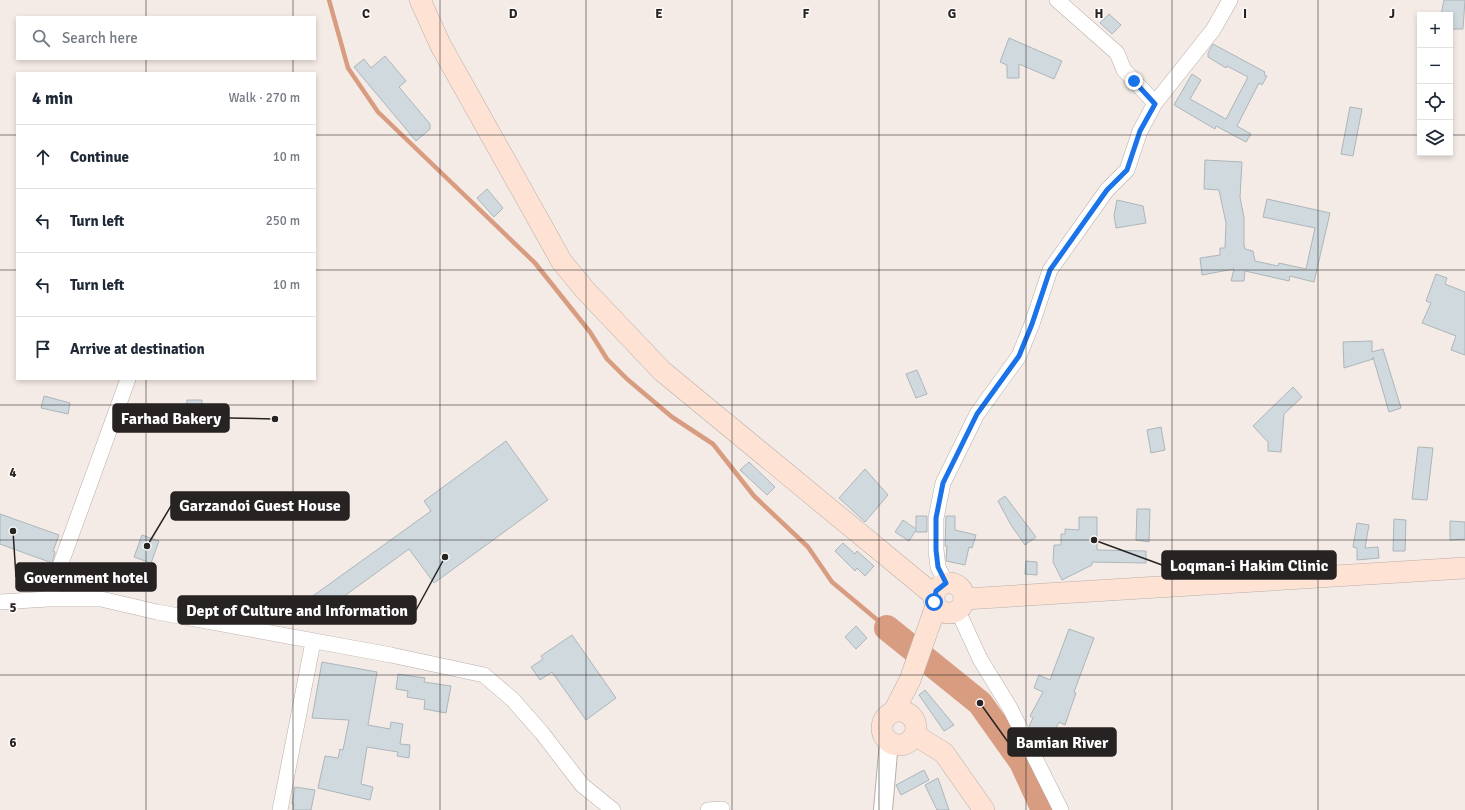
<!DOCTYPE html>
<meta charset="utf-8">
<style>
:root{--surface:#fff;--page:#f2f2f3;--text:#1f2937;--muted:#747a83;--line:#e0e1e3}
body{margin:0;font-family:Signika,sans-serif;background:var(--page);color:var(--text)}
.controls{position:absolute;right:12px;top:12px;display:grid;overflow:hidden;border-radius:0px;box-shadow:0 2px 6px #0003}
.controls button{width:36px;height:36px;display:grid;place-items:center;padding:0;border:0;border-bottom:1px solid var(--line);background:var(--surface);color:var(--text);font:20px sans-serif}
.stop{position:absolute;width:12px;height:12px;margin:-9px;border:3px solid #1a73e8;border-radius:50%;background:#fff}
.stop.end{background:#1a73e8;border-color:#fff;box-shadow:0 1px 4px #0008}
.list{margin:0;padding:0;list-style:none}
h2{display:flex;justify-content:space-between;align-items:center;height:52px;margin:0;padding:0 16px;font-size:17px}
h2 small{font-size:13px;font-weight:400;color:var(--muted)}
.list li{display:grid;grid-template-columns:26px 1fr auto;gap:12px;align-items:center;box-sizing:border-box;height:64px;padding:0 16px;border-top:1px solid var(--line)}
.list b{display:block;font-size:15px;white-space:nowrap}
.list em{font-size:13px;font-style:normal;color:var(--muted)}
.icon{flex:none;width:22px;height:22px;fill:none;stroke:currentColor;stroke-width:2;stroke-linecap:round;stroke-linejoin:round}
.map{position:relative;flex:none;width:1465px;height:810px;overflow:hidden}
.search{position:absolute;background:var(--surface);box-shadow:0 2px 6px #0003;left:16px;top:16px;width:300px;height:44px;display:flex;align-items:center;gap:10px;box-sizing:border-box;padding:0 14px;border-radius:0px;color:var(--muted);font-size:15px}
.panel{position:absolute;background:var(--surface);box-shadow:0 2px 6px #0003;left:16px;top:72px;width:300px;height:308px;border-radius:0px}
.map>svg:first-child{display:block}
</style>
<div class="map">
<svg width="1465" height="810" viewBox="0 0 1465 810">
<rect width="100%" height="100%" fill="#f5ebe6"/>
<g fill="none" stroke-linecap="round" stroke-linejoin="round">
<path stroke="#d89d80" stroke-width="4.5" d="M 329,0 L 348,68 L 378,112 L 535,263 L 590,332 L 607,359 L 627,379 L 672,417 L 713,444 L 754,496 L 808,547 L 832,582 L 887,628"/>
<path stroke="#d89d80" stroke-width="26" d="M 887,628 L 980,703 L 1022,762 L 1044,810"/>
</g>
<path fill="#cfd9de" stroke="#acb6ba" d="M 1444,0 L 1465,0 L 1463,29 L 1450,29 L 1450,15 L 1441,15 Z
M 1109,14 L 1121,25 L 1112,34 L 1100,23 Z
M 1009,38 L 1062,61 L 1054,79 L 1019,64 L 1019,78 L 1007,78 L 1007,65 L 1000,62 Z
M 1213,44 L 1265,72 L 1264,75 L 1267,76 L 1262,85 L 1259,83 L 1237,126 L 1251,134 L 1246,142 L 1216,126 L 1215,129 L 1174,105 L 1192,74 L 1201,80 L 1190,99 L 1226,119 L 1248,77 L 1227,66 L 1226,68 L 1208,57 L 1208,53 Z
M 385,56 L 406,81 L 399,87 L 430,124 L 430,129 L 416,141 L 354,67 L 364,59 L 371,68 Z
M 1350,107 L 1362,109 L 1353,156 L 1341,154 Z
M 1205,160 L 1242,162 L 1240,197 L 1244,218 L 1244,245 L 1245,249 L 1253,251 L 1255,261 L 1278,266 L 1279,263 L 1306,269 L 1315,228 L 1263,217 L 1267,199 L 1330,213 L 1314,282 L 1290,276 L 1289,281 L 1245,271 L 1244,281 L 1231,281 L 1234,269 L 1202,275 L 1200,258 L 1220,255 L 1220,248 L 1225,248 L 1226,223 L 1219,190 L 1204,189 Z
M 487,189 L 503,208 L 494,217 L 477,198 Z
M 1117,200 L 1143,206 L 1146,223 L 1116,228 L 1114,215 Z
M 1436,274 L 1447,278 L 1445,284 L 1465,292 L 1465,355 L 1451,350 L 1456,336 L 1422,323 L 1431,303 L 1426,301 Z
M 1372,341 L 1372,352 L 1383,349 L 1401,408 L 1389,412 L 1373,357 L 1373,359 L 1344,368 L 1343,342 Z
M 917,370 L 927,394 L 916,398 L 906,374 Z
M 1293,387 L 1302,397 L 1284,414 L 1281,452 L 1268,451 L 1268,442 L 1253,426 Z
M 44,396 L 70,403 L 68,414 L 41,408 Z
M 187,400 L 202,400 L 201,426 L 186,426 Z
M 1161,427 L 1165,450 L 1151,453 L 1147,430 Z
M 506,441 L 548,500 L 434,583 L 409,549 L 321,613 L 310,598 L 431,511 L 424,501 Z
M 1418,447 L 1433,448 L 1427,500 L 1412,499 Z
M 749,462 L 775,487 L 767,495 L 740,470 Z
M 865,469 L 888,495 L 865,522 L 839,498 Z
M 1005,496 L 1036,537 L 1025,545 L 1011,525 L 998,501 Z
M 1137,509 L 1150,509 L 1149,542 L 1136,540 Z
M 0,514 L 59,535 L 53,551 L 55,552 L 52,563 L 0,544 Z
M 916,516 L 927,516 L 927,532 L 916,532 L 916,530 L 909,541 L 895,532 L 903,520 L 916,529 Z
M 946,516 L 955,516 L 955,530 L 976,535 L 972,548 L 969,547 L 965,565 L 946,561 L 947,546 L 945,546 Z
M 1079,517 L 1097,517 L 1097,550 L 1146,551 L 1146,563 L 1092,562 L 1092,565 L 1062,580 L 1053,562 L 1054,545 L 1061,545 L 1061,534 L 1065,534 L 1065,529 L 1079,530 Z
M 1394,519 L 1406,520 L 1405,551 L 1393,551 Z
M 1450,521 L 1465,522 L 1465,539 L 1450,540 Z
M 1357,523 L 1369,525 L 1365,548 L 1378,547 L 1379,558 L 1357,560 L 1357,548 L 1353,547 Z
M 142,535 L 159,541 L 151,563 L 134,557 Z
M 843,543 L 855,554 L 857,551 L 874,566 L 865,576 L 857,568 L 855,571 L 835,551 Z
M 1026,561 L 1037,562 L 1037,575 L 1025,574 Z
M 856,626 L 867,638 L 856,649 L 845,637 Z
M 1069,629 L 1094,638 L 1074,692 L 1076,693 L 1065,725 L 1059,722 L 1047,746 L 1037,741 L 1039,737 L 1033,734 L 1029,726 L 1033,718 L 1030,716 L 1043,692 L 1034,688 L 1039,675 L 1050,680 Z
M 572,635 L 616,698 L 586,720 L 552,672 L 540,680 L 531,667 L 543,659 L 541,656 Z
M 322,662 L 377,672 L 368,725 L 390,729 L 391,722 L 403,724 L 400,744 L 410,745 L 409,758 L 397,756 L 398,752 L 367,747 L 361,784 L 373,787 L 370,800 L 318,788 L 325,756 L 338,758 L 340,749 L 343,750 L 349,720 L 312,718 Z
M 398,674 L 425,678 L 424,682 L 451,686 L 446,713 L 424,709 L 425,700 L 407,697 L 408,691 L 396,689 Z
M 925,690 L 954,725 L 944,731 L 919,695 Z
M 924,770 L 929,780 L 901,795 L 896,785 Z
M 938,778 L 949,810 L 937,810 L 925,785 Z
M 295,787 L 315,790 L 311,810 L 293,810 L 294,804 L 292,804 Z"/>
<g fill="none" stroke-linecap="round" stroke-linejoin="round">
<g stroke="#b8aea9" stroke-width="16">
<path id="minor" d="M 1057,0 L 1117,53 L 1124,70 L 1155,103
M 946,583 L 938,567 L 936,550 L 936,518 L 943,483 L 977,414 L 1019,356 L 1032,324 L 1050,270 L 1107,190 L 1127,170 L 1140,131 L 1155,103 L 1213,30 L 1230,0
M 48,599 L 128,379
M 0,602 L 48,599 L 101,599 L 157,612 L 391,655 L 484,675 L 513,700 L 542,733 L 582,785 L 613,810
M 958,611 L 980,659 L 1010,708 L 1061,810
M 280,810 L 313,642
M 708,810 L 722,809"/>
</g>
<g stroke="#b8aea9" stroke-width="20">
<path id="tertiary" d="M 883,810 L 889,741"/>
</g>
<g stroke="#b8aea9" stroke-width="22">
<path id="secondary" d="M 420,0 L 441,46 L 562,262 L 586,291 L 662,371 L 934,595
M934 598a15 15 0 1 1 30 0a15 15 0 1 1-30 0Z
M 965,599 L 1465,568
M 894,711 L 910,680 L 936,606
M882 728a17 17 0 1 1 34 0a17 17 0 1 1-34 0Z
M 915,735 L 944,753 L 984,810"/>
</g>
<use href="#minor" stroke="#fff" stroke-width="15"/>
<use href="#tertiary" stroke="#fff" stroke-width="18"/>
<use href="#secondary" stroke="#fee2d4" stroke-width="21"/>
</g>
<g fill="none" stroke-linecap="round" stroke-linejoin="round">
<path stroke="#1a73e8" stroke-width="5" d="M 934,602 L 936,591 L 946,583 L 938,567 L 936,550 L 936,518 L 943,483 L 977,414 L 1019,356 L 1032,324 L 1050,270 L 1107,190 L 1127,170 L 1140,131 L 1155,104 L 1134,81"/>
</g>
<path fill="none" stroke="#272322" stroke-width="1" stroke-opacity="0.55" d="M 146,0 L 146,17M 293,0 L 293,17M 440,0 L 440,810M 586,0 L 586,810M 732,0 L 732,810M 879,0 L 879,810M 1026,0 L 1026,810M 1172,0 L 1172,810M 1318,0 L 1318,810M 146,59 L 146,73M 293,59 L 293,73M 0,135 L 17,135M 315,135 L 1420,135M 1450,135 L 1465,135M 0,270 L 17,270M 315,270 L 1465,270M 146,379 L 146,810M 293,379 L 293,810M 0,405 L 1465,405M 0,540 L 1465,540M 0,675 L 1465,675"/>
<g font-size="13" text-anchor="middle" font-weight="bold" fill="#272322" stroke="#fefaf8" stroke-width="3" stroke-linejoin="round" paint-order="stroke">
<text x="366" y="18">C</text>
<text x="513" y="18">D</text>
<text x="659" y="18">E</text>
<text x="806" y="18">F</text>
<text x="952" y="18">G</text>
<text x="1099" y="18">H</text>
<text x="1245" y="18">I</text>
<text x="1392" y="18">J</text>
<text x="13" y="477">4</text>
<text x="13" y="612">5</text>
<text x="13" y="747">6</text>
</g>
<path fill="none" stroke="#272322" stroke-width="1.5" d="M275 419L229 418M147 546L171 506M1094 540L1162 565M13 531L16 577M445 557L416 610M980 703L1008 742"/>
<g fill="#272322" stroke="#fefaf8" stroke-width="1.5">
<circle cx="275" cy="419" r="4"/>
<circle cx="147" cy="546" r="4"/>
<circle cx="1094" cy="540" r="4"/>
<circle cx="13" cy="531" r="4"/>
<circle cx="445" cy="557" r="4"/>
<circle cx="980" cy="703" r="4"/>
</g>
<g fill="#272322" stroke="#272322" stroke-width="1.5">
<rect x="113" y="404" width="116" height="28" rx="4"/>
<rect x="171" y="492" width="178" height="28" rx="4"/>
<rect x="1162" y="551" width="174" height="28" rx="4"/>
<rect x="16" y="563" width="140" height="28" rx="4"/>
<rect x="178" y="596" width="238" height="28" rx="4"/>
<rect x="1008" y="728" width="108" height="28" rx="4"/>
</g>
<g font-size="16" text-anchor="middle" font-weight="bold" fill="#fff">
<text x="171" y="424">Farhad Bakery</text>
<text x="260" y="511">Garzandoi Guest House</text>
<text x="1249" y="571">Loqman-i Hakim Clinic</text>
<text x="86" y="583">Government hotel</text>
<text x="297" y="616">Dept of Culture and Information</text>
<text x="1062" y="748">Bamian River</text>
</g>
</svg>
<div class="controls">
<button>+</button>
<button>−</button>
<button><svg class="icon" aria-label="locate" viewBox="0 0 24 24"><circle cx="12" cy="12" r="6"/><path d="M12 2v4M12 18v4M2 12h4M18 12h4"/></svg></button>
<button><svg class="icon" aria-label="layers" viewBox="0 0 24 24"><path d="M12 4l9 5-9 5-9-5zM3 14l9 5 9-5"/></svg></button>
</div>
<div class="stop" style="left:934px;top:602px"></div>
<div class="stop end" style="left:1134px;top:81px"></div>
<div class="search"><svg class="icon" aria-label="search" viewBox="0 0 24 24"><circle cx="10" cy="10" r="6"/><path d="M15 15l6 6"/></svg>Search here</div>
<section class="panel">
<h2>4 min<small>Walk · 270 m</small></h2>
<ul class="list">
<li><svg class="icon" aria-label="ahead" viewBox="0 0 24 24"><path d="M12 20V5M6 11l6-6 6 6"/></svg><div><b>Continue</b></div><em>10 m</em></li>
<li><svg class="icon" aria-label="left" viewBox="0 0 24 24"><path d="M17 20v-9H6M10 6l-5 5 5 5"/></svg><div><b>Turn left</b></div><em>250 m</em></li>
<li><svg class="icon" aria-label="left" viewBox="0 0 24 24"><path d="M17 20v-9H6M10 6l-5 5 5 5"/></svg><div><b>Turn left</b></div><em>10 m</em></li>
<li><svg class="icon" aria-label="arrive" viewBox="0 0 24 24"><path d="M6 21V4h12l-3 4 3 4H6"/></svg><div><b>Arrive at destination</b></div></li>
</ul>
</section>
</div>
